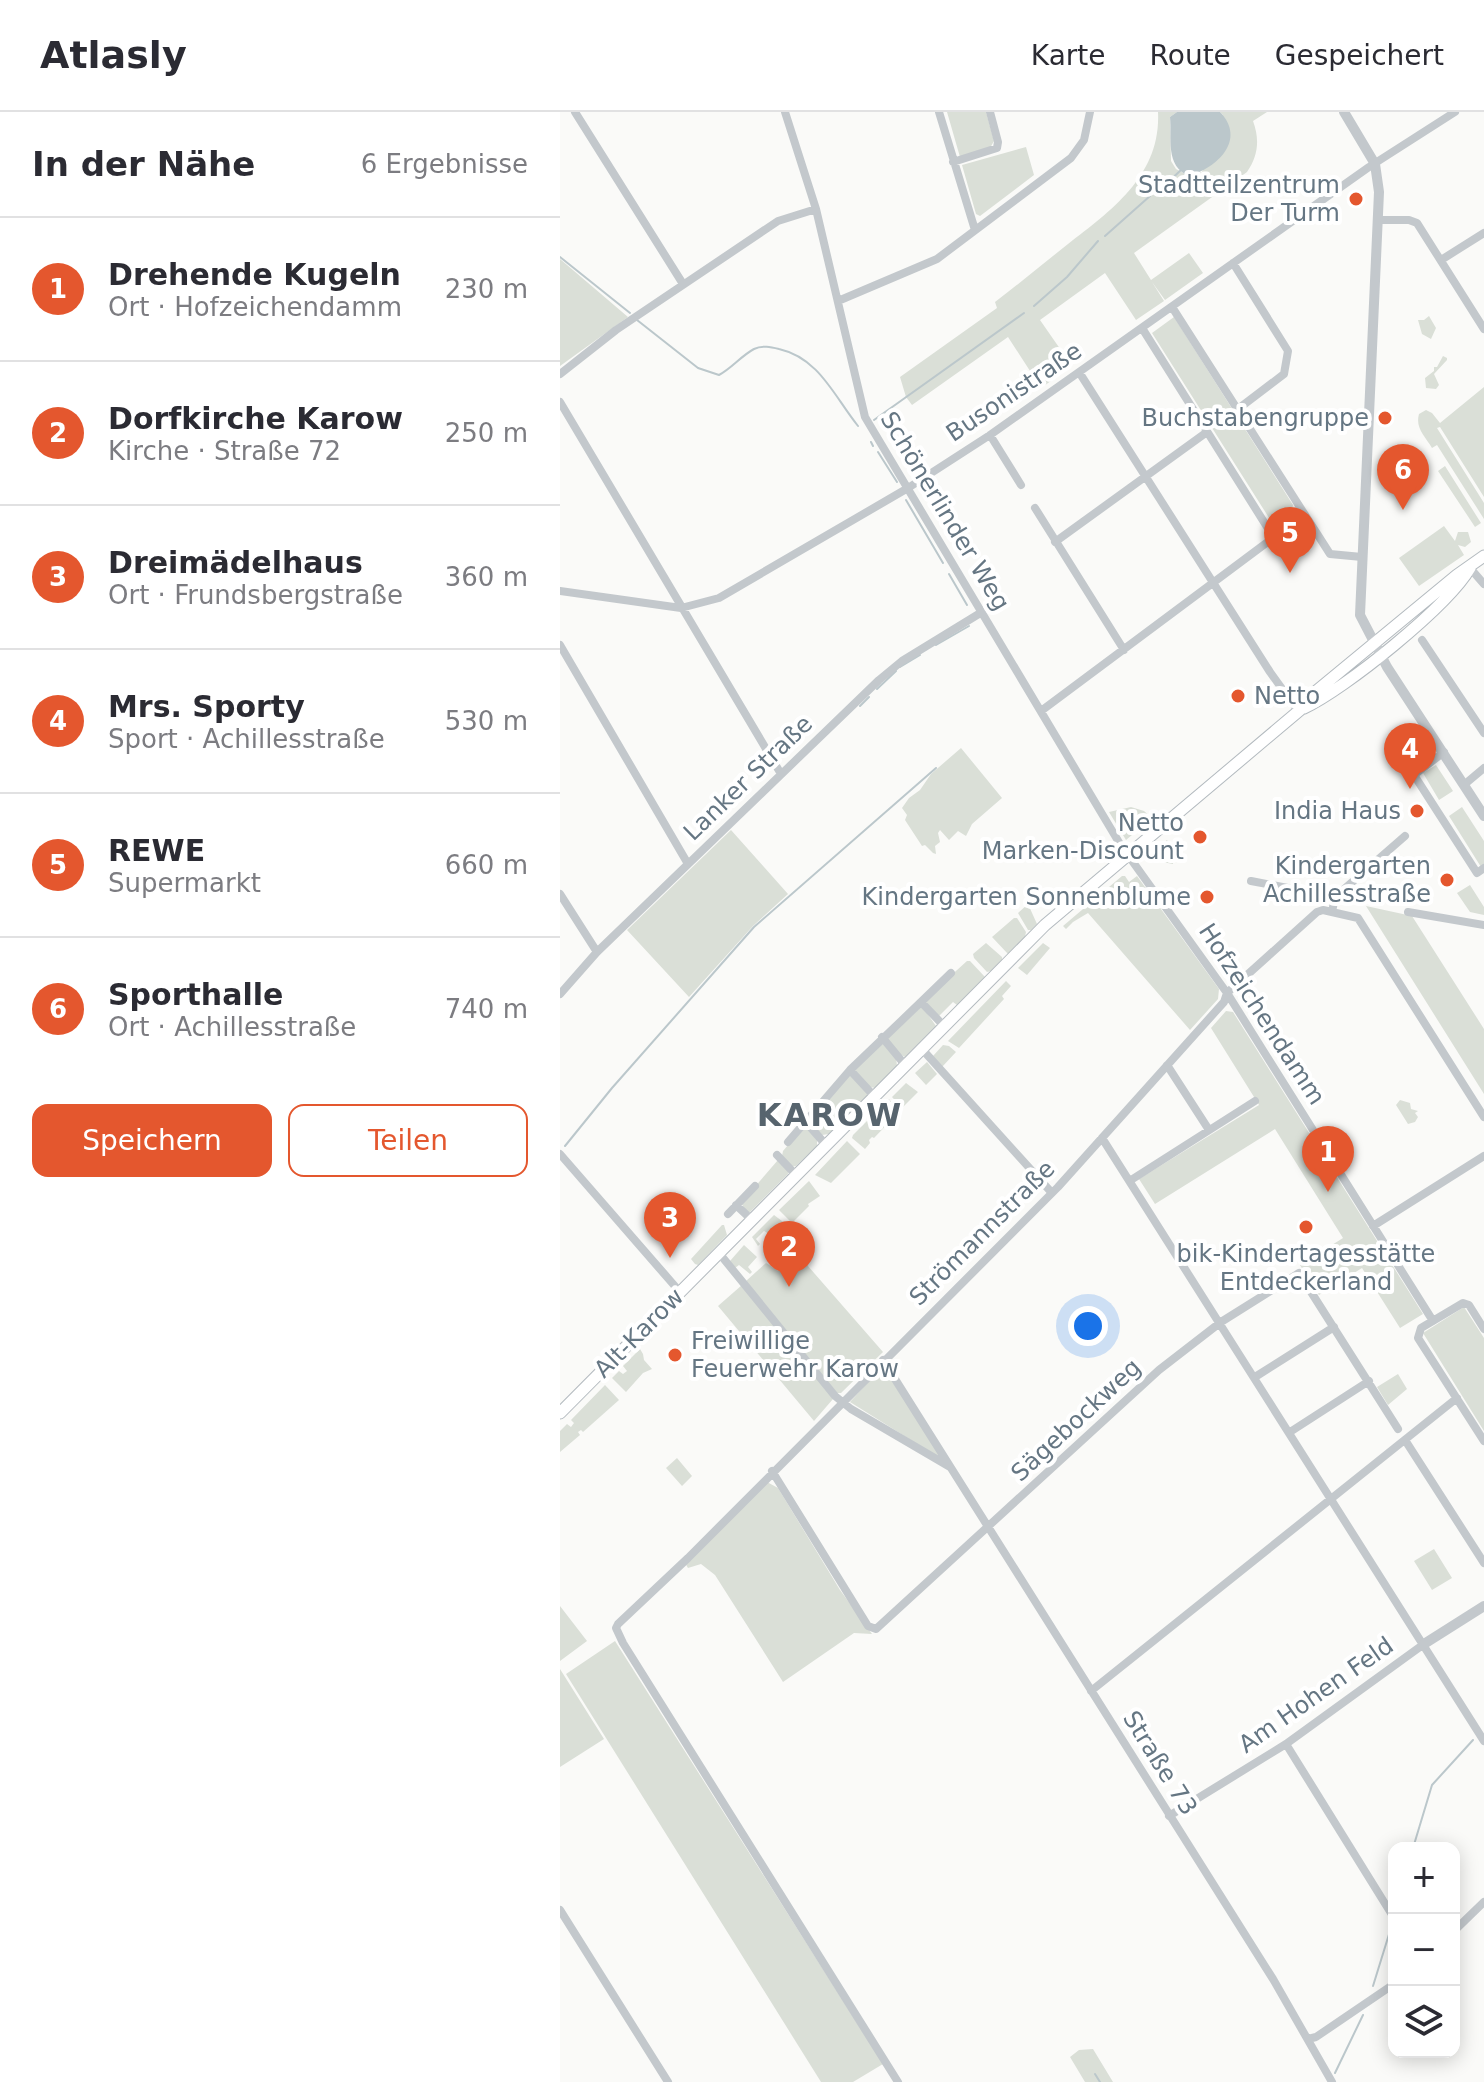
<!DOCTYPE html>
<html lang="de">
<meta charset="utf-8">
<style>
:root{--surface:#fff;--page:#f7f7f7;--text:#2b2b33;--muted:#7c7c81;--line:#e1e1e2;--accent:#e4572e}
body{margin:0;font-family:"DejaVu Sans",sans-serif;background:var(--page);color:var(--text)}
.controls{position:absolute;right:24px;bottom:24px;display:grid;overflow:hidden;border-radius:16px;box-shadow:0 4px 20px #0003}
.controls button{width:72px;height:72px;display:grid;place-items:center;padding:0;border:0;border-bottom:2px solid var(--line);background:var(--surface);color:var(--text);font:40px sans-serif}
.you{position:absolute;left:528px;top:1214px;width:28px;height:28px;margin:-20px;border:6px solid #fff;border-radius:50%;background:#1a73e8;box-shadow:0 0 0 12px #1a73e833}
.badge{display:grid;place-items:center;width:52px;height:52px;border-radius:50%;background:var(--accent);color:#fff;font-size:26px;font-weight:700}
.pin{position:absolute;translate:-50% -66px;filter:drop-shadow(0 2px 4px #0008)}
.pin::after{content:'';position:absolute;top:42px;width:28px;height:24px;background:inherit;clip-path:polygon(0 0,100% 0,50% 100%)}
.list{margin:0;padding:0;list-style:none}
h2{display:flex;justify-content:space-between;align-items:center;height:104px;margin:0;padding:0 32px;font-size:34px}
h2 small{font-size:26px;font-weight:400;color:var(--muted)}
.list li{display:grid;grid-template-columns:52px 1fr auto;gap:24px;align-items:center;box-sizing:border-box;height:144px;padding:0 32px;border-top:2px solid var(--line)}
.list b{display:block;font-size:30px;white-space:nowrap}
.list p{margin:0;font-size:26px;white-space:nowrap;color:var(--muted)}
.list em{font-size:26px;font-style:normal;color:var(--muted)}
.actions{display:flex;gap:16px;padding:24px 32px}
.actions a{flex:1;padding:18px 0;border:2px solid var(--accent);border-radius:16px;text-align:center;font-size:28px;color:var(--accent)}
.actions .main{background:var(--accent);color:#fff}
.icon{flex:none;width:44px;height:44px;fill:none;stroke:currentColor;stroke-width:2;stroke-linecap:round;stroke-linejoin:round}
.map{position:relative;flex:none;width:924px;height:1970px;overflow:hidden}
header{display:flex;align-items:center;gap:48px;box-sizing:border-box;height:112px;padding:0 40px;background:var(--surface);border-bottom:2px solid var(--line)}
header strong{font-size:38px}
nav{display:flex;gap:44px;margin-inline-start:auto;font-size:28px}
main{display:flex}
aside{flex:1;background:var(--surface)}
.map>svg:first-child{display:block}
</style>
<header>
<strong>Atlasly</strong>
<nav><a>Karte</a><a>Route</a><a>Gespeichert</a></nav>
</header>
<main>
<aside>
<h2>In der Nähe<small>6 Ergebnisse</small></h2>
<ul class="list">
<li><span class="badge">1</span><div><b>Drehende Kugeln</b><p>Ort · Hofzeichendamm</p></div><em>230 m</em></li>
<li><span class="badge">2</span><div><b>Dorfkirche Karow</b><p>Kirche · Straße 72</p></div><em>250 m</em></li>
<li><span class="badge">3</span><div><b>Dreimädelhaus</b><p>Ort · Frundsbergstraße</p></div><em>360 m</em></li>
<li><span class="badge">4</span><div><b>Mrs. Sporty</b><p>Sport · Achillesstraße</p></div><em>530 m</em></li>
<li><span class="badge">5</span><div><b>REWE</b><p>Supermarkt</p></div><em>660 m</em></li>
<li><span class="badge">6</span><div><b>Sporthalle</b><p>Ort · Achillesstraße</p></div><em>740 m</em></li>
</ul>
<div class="actions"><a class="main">Speichern</a><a>Teilen</a></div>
</aside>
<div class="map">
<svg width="924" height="1970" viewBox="0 0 924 1970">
<rect width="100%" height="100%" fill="#fafaf8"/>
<path fill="#dadfd7" d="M 387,0 L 426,0 L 434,29 L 430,36 L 400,45 Z
M 598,0 L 617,0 L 610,5 L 611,49 L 616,57 L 629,64 L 642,60 L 663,3 L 660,0 L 707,0 L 693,9 C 700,28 698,44 687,60 L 574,141 L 591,168 L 629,141 L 643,161 L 605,188 L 592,170 L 604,189 L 576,208 L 545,161 L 480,208 L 512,254 L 481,276 L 448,225 L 352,293 L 346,285 L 340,265 L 437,196 L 435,190 C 460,171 484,151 508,132 C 552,98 601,63 598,0 Z
M 466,35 L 474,63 L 420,104 L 416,102 L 402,53 Z
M 0,147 L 68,205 L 0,254 Z
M 869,204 L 876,216 L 871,227 L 862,222 L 858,208 L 864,208 Z
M 614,205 L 733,393 L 732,398 L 716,410 L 711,409 L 592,221 Z
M 883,244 L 887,246 L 887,248 L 874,262 L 879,273 L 876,277 L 866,276 L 865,266 L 874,259 L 874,255 L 877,255 Z
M 924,275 L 924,385 L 880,315 L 877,316 L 924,391 L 924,407 L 877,333 L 872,336 C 865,324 855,316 859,302 L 866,298 L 872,301 L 880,311 Z
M 885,354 L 921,411 L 915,415 L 878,359 Z
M 884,414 L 895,429 L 898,420 L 908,420 L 911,430 L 905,435 L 898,433 L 904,443 L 859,474 L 839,446 Z
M 401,636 L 442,686 L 412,712 L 406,724 L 398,719 L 389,728 L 380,718 L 378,721 L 380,730 L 375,734 L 376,742 L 373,741 L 365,733 L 362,734 L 345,708 L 347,703 L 342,696 L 349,686 L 360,678 L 371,662 Z
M 876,653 L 893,679 L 879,688 L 863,661 Z
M 571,695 L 584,699 L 592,706 L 566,728 L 549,700 Z
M 902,695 L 924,729 L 924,753 L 921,755 L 889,704 Z
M 171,718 L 228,782 L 193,814 L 129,885 L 67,818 Z
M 607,728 L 614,741 L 613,752 L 592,748 L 591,741 Z
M 562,764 L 565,764 L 569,770 L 577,764 L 659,877 L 658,887 L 630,918 L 528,801 L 513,810 L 506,817 L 503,814 Z
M 910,773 L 924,795 L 924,803 L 910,800 L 897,781 Z
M 468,792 L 477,812 L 471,818 L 468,818 L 458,801 Z
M 806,794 L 852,804 L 924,917 L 924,982 Z
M 454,806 L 457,806 L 466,820 L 465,825 L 448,842 L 432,825 Z
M 426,831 L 442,845 L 442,848 L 431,859 L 427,860 L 414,846 L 413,842 Z
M 483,831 L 490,836 L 467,863 L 458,856 Z
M 407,849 L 410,849 L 425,865 L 397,893 L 393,890 L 378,905 L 365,891 L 365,887 Z
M 446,869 L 451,874 L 442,884 L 444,887 L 399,936 L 388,929 Z
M 362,894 L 376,914 L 345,945 L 339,942 L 327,927 Z
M 666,899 L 673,900 L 863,1202 L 840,1216 L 802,1156 L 759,1183 L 740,1153 L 783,1126 L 715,1017 L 595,1092 L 579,1067 L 699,993 L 651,916 Z
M 319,931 L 325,931 L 336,945 L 337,954 L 315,976 L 310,975 L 295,960 L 295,957 Z
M 383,933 L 389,934 L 396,940 L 382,955 L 373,944 Z
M 367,950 L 377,962 L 366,973 L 355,961 Z
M 288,964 L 292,964 L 307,980 L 307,984 L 269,1022 L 262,1023 L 251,1011 L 252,1006 Z
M 346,971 L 358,980 L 342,996 L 332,985 Z
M 329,987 L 339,1000 L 314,1026 L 312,1025 L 309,1028 L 310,1031 L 305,1037 L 292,1026 L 293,1023 Z
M 840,988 L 850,991 L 851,997 L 858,999 L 855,1001 L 858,1005 L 855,1010 L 848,1012 L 836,993 Z
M 243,1015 L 247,1016 L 257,1028 L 257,1034 L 236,1054 L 231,1055 L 222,1044 L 223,1039 Z
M 287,1029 L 300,1042 L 271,1071 L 255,1063 Z
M 218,1048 L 228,1058 L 228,1062 L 190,1100 L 187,1100 L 181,1091 Z
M 249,1069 L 260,1084 L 248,1092 L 249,1094 L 232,1111 L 219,1098 Z
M 214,1103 L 226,1112 L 222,1116 L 223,1119 L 216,1126 L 204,1119 L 196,1127 L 200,1132 L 198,1134 L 192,1125 Z
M 162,1113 L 164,1113 L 167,1123 L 138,1153 L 135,1152 L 131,1147 Z
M 184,1133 L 197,1145 L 188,1155 L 192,1160 L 190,1162 L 179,1153 L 175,1156 L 170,1149 Z
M 241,1146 L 323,1240 L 281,1281 L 277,1281 L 186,1169 L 206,1151 L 218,1159 L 229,1149 L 233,1153 Z
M 182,1173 L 273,1287 L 254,1309 L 158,1194 Z
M 904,1195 L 924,1226 L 924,1319 L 863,1221 Z
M 80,1237 L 83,1242 L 84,1248 L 92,1257 L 83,1261 L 66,1280 L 52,1266 L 59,1259 L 63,1262 L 67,1259 L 63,1254 Z
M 321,1256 L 324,1257 L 381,1343 L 378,1345 L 290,1290 Z
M 838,1262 L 847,1277 L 828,1293 L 817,1275 Z
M 45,1273 L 59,1288 L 23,1320 L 21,1318 L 18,1320 L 20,1323 L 0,1340 L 0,1319 L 7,1312 L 11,1315 L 14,1311 L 11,1308 Z
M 117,1346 L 132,1364 L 122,1374 L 106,1356 Z
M 207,1370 L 218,1376 L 280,1478 L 312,1522 L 294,1521 L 223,1570 L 155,1463 L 141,1452 L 128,1456 L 125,1451 Z
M 874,1437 L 892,1466 L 872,1478 L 854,1449 Z
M 0,1494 L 27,1529 L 0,1549 Z
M 55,1529 L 323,1952 L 293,1970 L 261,1970 L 6,1562 Z
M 0,1557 L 44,1627 L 0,1655 Z
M 533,1937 L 553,1970 L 525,1970 L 510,1945 L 519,1938 Z"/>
<path fill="#bbc7cb" d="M 617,0 L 660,0 C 687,28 657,56 629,64 C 605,54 612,27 610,5 Z"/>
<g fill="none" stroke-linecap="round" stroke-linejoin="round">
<path stroke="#bbc7cb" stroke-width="2" d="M 606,72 L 621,58
M 545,124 L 590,84
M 0,145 L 70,201
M 474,194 L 507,165 L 538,129
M 77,208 L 138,256 L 159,263 C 172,256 181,244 194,237 C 202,233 211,235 219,237 C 259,246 274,284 298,314
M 314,308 L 464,201
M 311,330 L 313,334
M 318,340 L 337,370
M 346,388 L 383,451
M 389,462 L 407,493
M 376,533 L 409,514
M 340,555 L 360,543
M 317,577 L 336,559
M 300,594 L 309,585
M 5,1034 L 52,976 L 194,815 L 376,656
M 853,1736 L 872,1673 L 913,1628
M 813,1874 L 830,1819
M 775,1961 L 803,1903
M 535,1962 L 540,1970"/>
<g stroke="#b3babf" stroke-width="13">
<path id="secondary" d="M 744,596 C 785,577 888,494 910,456
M 0,1301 L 485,813 L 740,598 L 754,581 L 897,463 L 924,444"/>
</g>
<path stroke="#c3c8cc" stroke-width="8" d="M 15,0 L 123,172
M 225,0 L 256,97 L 305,305 L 560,732 L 667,881 L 873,1209
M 379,0 L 415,118
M 393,50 L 437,36 L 438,30 L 430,0
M 818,108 L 849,108 L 857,111 L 924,217
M 881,148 L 924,121
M 673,151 L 728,239 L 724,262 L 678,297
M 278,189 L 377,147 L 511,46 L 524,28 L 530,0
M 612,195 L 770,442 L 802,445
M 582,216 L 714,426
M 519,260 L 710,560 L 738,599
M 0,262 L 56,218 L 218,109 L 256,97
M 0,290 L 221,662
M 430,323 L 461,373
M 475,396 L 564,538
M 495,430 L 647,320
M 910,456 L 924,472
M 0,479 L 121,496 L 159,486 L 348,376 L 430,323 L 809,55 L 895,0
M 862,528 L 924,621
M 0,533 L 128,752
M 481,599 L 744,403
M 884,640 L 854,663 L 917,761 L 924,756
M 905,672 L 924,656
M 691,769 L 791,788
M 0,782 L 37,840
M 772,800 L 775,785 L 845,724
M 848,800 L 924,813
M 0,882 L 37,840 L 319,568 L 342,549 L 422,500
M 384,914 L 361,890 L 391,861
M 322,925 L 345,953
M 361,936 L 492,1081
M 607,953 L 649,1018
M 290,958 L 314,984
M 245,1009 L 266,1033
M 542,1026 L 924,1629
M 228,1030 L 290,958 L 361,890
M 0,1042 L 120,1180
M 217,1043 L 236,1063
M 571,1068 L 695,989
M 176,1093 L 192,1108
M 168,1102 L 195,1074
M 813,1114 L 924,1044
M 159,1141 L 275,1284 L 291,1297 L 390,1355
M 924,1217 L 909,1193 L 903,1191 L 861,1216 L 858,1226 L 924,1329
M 323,1248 L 713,1867 L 772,1970
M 695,1265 L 774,1215
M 730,1320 L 809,1269
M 845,1328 L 924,1451
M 212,1359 L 308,1514 L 316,1517 L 599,1258 L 661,1210 L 739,1161 L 838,1317
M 531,1579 L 897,1286
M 726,1632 L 834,1806
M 609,1704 L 726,1632 L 864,1532
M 0,1798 L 108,1970
M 894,1819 L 924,1790
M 748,1927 L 756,1925 L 834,1872
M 338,1970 L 63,1531 L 56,1516 L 58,1512 L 128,1446 L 498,1075 L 664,890 L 667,881 L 757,800 L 763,798 L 798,806 L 924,1005"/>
<path stroke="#c3c8cc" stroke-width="10" d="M 784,0 L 815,52 L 819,80 L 800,503 L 827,555 L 924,704
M 864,1532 L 924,1494"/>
<use href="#secondary" stroke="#fff" stroke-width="11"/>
</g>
<g fill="#e4572e" stroke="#fff" stroke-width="3">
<circle cx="796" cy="87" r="8"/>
<circle cx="825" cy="306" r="8"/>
<circle cx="678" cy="584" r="8"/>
<circle cx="857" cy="699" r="8"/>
<circle cx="640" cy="725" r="8"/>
<circle cx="887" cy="768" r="8"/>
<circle cx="647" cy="785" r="8"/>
<circle cx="746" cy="1115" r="8"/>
<circle cx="115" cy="1243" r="8"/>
</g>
<g text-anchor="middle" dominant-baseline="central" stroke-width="8" stroke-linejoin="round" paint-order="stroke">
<g font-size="24" fill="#657683" stroke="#fff" text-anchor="end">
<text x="780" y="73">Stadtteilzentrum<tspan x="780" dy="28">Der Turm</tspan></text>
<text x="809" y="306">Buchstabengruppe</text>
<text x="694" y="584" text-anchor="start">Netto</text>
<text x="841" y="699">India Haus</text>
<text x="624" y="711">Netto<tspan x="624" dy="28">Marken-Discount</tspan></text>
<text x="871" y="754">Kindergarten<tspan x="871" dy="28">Achillesstraße</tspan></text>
<text x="631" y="785">Kindergarten Sonnenblume</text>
<text x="746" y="1142" text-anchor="middle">bik-Kindertagesstätte<tspan x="746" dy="28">Entdeckerland</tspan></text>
<text x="131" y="1229" text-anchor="start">Freiwillige<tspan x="131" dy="28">Feuerwehr Karow</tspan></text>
</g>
<g font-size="24" fill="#657683" stroke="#fff">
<text transform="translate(454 280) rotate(-34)">Busonistraße</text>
<text transform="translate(385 399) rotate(59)">Schönerlinder Weg</text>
<text transform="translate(188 666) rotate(-44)">Lanker Straße</text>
<text transform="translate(702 902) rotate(57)">Hofzeichendamm</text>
<text transform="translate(422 1121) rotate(-45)">Strömannstraße</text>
<text transform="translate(79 1221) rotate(-45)">Alt-Karow</text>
<text transform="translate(516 1308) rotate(-43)">Sägebockweg</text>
<text transform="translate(756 1583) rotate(-35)">Am Hohen Feld</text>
<text transform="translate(600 1651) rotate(58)">Straße 73</text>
</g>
<g font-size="32" font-weight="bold" letter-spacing="2" fill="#57646e" stroke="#fff">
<text x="270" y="1003">KAROW</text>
</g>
</g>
</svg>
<div class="controls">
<button>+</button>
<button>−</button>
<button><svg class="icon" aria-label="layers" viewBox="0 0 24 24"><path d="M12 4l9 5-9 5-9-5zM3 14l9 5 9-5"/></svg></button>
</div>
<div class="you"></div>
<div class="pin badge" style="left:768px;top:1080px">1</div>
<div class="pin badge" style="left:229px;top:1175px">2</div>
<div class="pin badge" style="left:110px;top:1146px">3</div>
<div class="pin badge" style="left:850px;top:677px">4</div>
<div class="pin badge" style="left:730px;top:461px">5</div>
<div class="pin badge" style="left:843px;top:398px">6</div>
</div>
</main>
